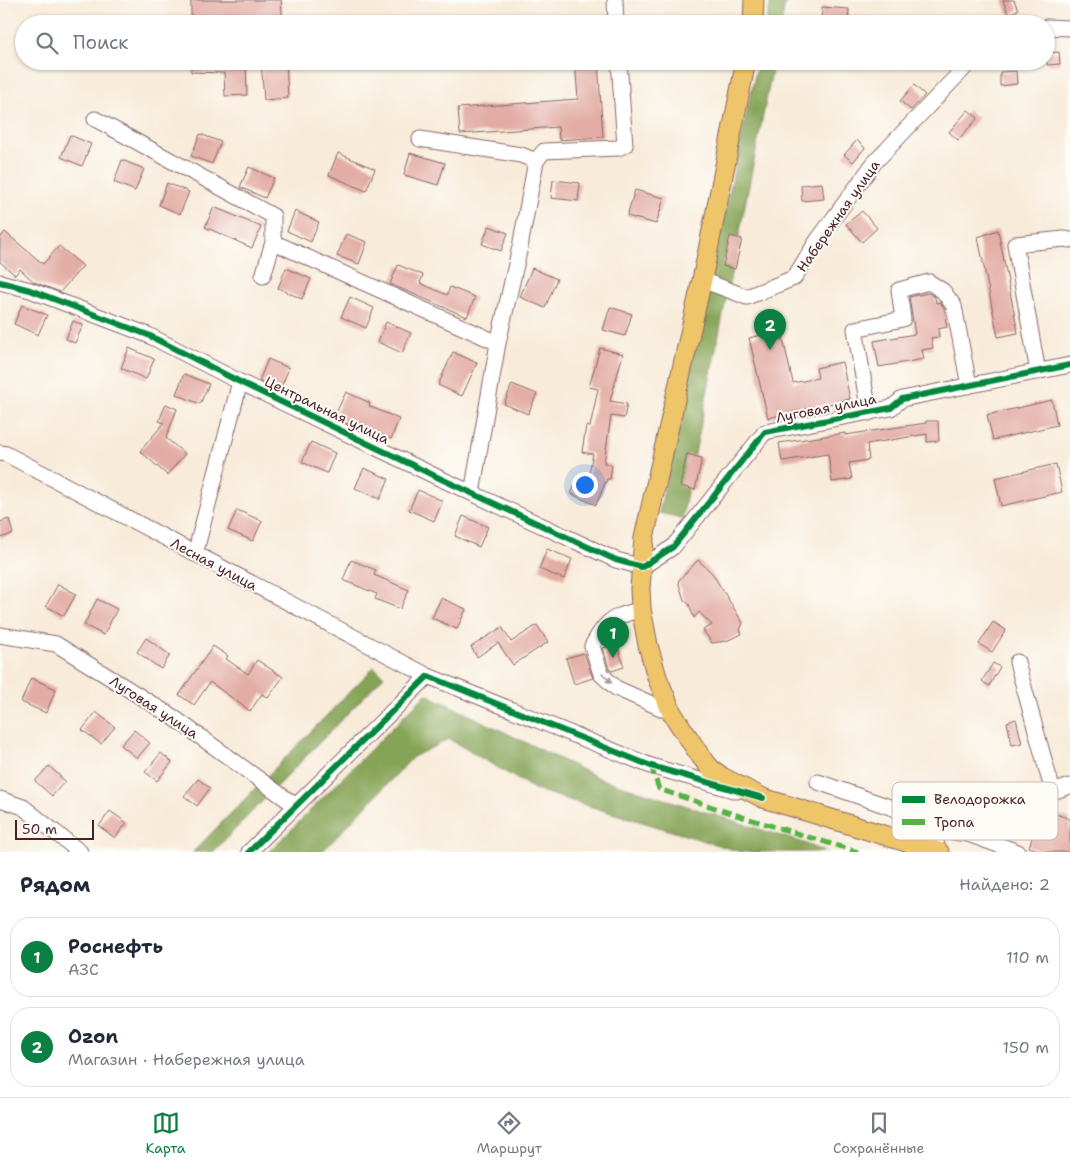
<!DOCTYPE html>
<html lang="ru">
<meta charset="utf-8">
<style>
:root{--surface:#fff;--page:#f6f6f7;--text:#1f2937;--muted:#747a83;--line:#e0e1e3;--accent:#0b8043}
body{margin:0;font-family:"Shantell Sans",sans-serif;background:var(--page);color:var(--text)}
.scale{position:absolute;left:15px;bottom:12px;width:79px;box-sizing:border-box;padding-left:5px;border:2px solid #4a1f2b;border-top:0;font-size:14px;line-height:18px;white-space:nowrap;color:#4a1f2b;-webkit-text-stroke:4px #fdfcf7;paint-order:stroke}
.you{position:absolute;left:584px;top:484px;width:18px;height:18px;margin:-12px;border:4px solid #fff;border-radius:50%;background:#1a73e8;box-shadow:0 0 0 8px #1a73e833}
.badge{display:grid;place-items:center;width:32px;height:32px;border-radius:50%;background:var(--accent);color:#fff;font-size:16px;font-weight:700}
.pin{position:absolute;translate:-50% -41px;filter:drop-shadow(0 1px 2px #0008)}
.pin::after{content:'';position:absolute;top:26px;width:18px;height:15px;background:inherit;clip-path:polygon(0 0,100% 0,50% 100%)}
.list{margin:0;padding:0;list-style:none}
h2{display:flex;justify-content:space-between;align-items:center;height:65px;margin:0;padding:0 20px;font-size:21px}
h2 small{font-size:16px;font-weight:400;color:var(--muted)}
.list li{display:grid;grid-template-columns:32px 1fr auto;gap:15px;align-items:center;box-sizing:border-box;height:80px;margin:0 10px 10px;padding:0 10px;border:1px solid var(--line);border-radius:20px}
.list b{display:block;font-size:19px;white-space:nowrap}
.list p{margin:0;font-size:16px;white-space:nowrap;color:var(--muted)}
.list em{font-size:16px;font-style:normal;color:var(--muted)}
.icon{flex:none;width:28px;height:28px;fill:none;stroke:currentColor;stroke-width:2;stroke-linecap:round;stroke-linejoin:round}
.map{position:relative;flex:none;width:1070px;height:852px;overflow:hidden}
.search{position:absolute;background:var(--surface);box-shadow:0 1px 4px #0004;left:15px;right:15px;top:15px;height:55px;display:flex;align-items:center;gap:12px;box-sizing:border-box;padding:0 18px;border-radius:28px;color:var(--muted);font-size:19px}
.sheet{height:245px;background:var(--surface)}
nav{display:flex;justify-content:space-around;align-items:center;box-sizing:border-box;height:70px;border-top:1px solid var(--line);background:var(--surface);font-size:14px;color:var(--muted)}
nav a{display:grid;justify-items:center;gap:2px}
nav .on{color:var(--accent)}
.map>svg:first-child{display:block}
</style>
<div class="map">
<svg width="1070" height="852" viewBox="0 0 1070 852">
<rect width="100%" height="100%" fill="#fdfcf7"/>
<filter id="ink" filterUnits="userSpaceOnUse"><feTurbulence type="fractalNoise" baseFrequency=".02" numOctaves="2"/><feDisplacementMap in="SourceGraphic" scale="10" xChannelSelector="R" yChannelSelector="G"/><feConvolveMatrix kernelMatrix="1 2 1 2 8 2 1 2 1" color-interpolation-filters="sRGB"/></filter>
<filter id="wash" filterUnits="userSpaceOnUse"><feTurbulence type="fractalNoise" baseFrequency=".0096" numOctaves="4" result="noise"/><feDisplacementMap in="SourceGraphic" scale="20" xChannelSelector="R" yChannelSelector="G"/><feGaussianBlur stdDeviation="1.12" result="paint"/><feColorMatrix in="noise" values="0 0 0 0 0 0 0 0 0 0 0 0 0 0 0 0 0 1.4 0 .05"/><feComposite in="paint" operator="in"/></filter>
<g filter="url(#wash)">
<rect width="100%" height="100%" fill="#f8ebd9"/>
<path fill="#86a457" stroke="#686241" d="M 771,0 L 786,0 L 781,24 L 766,24 Z
M 758,61 L 774,61 L 682,518 L 659,513 Z
M 374,667 L 384,676 L 213,852 L 193,852 Z
M 426,694 L 601,779 L 804,843 L 826,852 L 741,852 L 536,790 L 449,739 L 413,757 L 322,852 L 269,852 Z"/>
<g id="blocks">
<path fill="#e3ada5" d="M 191,0 L 281,0 L 283,24 L 259,24 L 258,18 L 245,19 L 245,24 L 191,24 Z
M 1003,0 L 1014,0 L 1018,10 L 1008,14 Z
M 822,7 L 849,9 L 848,24 L 821,24 Z
M 1059,52 L 1060,64 L 1047,65 L 1047,53 Z
M 191,61 L 246,61 L 247,95 L 225,96 L 224,73 L 191,72 Z
M 261,61 L 286,61 L 288,98 L 264,100 Z
M 575,61 L 598,61 L 603,137 L 559,140 L 558,127 L 460,134 L 458,108 L 578,99 Z
M 1016,71 L 1017,84 L 1000,86 L 1000,72 Z
M 914,85 L 925,95 L 911,110 L 900,101 Z
M 968,110 L 978,118 L 958,140 L 949,132 Z
M 200,134 L 221,142 L 212,164 L 191,156 Z
M 70,135 L 91,144 L 82,166 L 61,157 Z
M 857,140 L 865,148 L 853,162 L 844,155 Z
M 338,153 L 375,169 L 366,191 L 329,175 Z
M 410,153 L 445,163 L 438,185 L 404,175 Z
M 122,160 L 144,169 L 135,191 L 114,182 Z
M 249,167 L 274,178 L 265,198 L 240,187 Z
M 553,180 L 580,183 L 578,201 L 551,198 Z
M 167,183 L 189,192 L 180,214 L 159,205 Z
M 822,183 L 824,199 L 802,201 L 801,185 Z
M 635,190 L 664,198 L 656,224 L 627,216 Z
M 214,207 L 261,227 L 252,248 L 205,227 Z
M 295,211 L 319,222 L 311,242 L 287,231 Z
M 862,211 L 877,228 L 862,242 L 846,224 Z
M 489,226 L 508,233 L 501,251 L 482,244 Z
M 998,230 L 1018,333 L 998,337 L 978,237 Z
M 5,232 L 43,264 L 59,246 L 83,266 L 60,292 L 34,282 L 20,269 L 15,275 L 0,262 L 0,238 Z
M 346,234 L 367,242 L 359,264 L 337,256 Z
M 730,236 L 742,239 L 735,269 L 723,266 Z
M 398,265 L 423,275 L 420,283 L 447,295 L 450,287 L 475,297 L 467,317 L 390,284 Z
M 286,268 L 311,279 L 302,299 L 278,288 Z
M 532,268 L 557,279 L 545,308 L 520,297 Z
M 928,293 L 935,297 L 936,303 L 940,302 L 944,308 L 947,327 L 938,329 L 939,337 L 931,338 L 933,348 L 922,350 L 924,359 L 879,367 L 874,341 L 915,334 L 909,297 Z
M 350,297 L 374,308 L 366,328 L 341,317 Z
M 22,305 L 47,315 L 38,335 L 14,324 Z
M 610,307 L 632,314 L 625,336 L 603,330 Z
M 73,321 L 83,325 L 75,343 L 66,339 Z
M 386,322 L 411,333 L 402,353 L 378,342 Z
M 781,330 L 793,383 L 818,378 L 816,368 L 842,362 L 850,399 L 768,418 L 749,338 Z
M 129,348 L 154,359 L 146,379 L 121,368 Z
M 600,348 L 623,354 L 610,401 L 627,404 L 624,418 L 611,416 L 604,463 L 612,465 L 610,479 L 607,479 L 596,505 L 571,494 L 580,474 L 588,478 L 593,454 L 582,452 L 586,426 L 590,427 L 598,389 L 589,387 Z
M 453,352 L 477,363 L 462,396 L 438,385 Z
M 268,359 L 289,368 L 280,390 L 259,381 Z
M 184,374 L 209,384 L 200,404 L 176,394 Z
M 512,384 L 537,394 L 528,414 L 504,404 Z
M 346,392 L 370,403 L 369,406 L 399,419 L 391,439 L 359,426 L 358,429 L 334,417 Z
M 1052,400 L 1057,425 L 993,440 L 987,415 Z
M 166,404 L 177,409 L 166,438 L 185,454 L 167,475 L 140,451 L 164,423 L 159,421 Z
M 926,421 L 938,421 L 939,441 L 927,442 L 927,434 L 867,444 L 869,460 L 849,463 L 852,479 L 832,482 L 828,454 L 782,461 L 779,443 L 845,433 L 845,435 L 926,423 Z
M 311,442 L 335,453 L 327,473 L 302,462 Z
M 687,454 L 702,458 L 695,490 L 680,486 Z
M 1056,464 L 1062,492 L 1001,506 L 995,478 Z
M 364,468 L 389,479 L 380,499 L 355,488 Z
M 418,490 L 443,501 L 434,521 L 409,510 Z
M 237,510 L 262,521 L 253,541 L 228,530 Z
M 463,516 L 488,527 L 479,547 L 455,536 Z
M 9,519 L 13,534 L 0,538 L 0,522 Z
M 547,549 L 572,559 L 564,579 L 539,569 Z
M 351,560 L 376,570 L 374,575 L 409,590 L 400,609 L 375,599 L 377,594 L 343,580 Z
M 698,560 L 712,573 L 743,623 L 740,630 L 742,634 L 726,641 L 712,643 L 703,630 L 712,625 L 699,612 L 694,618 L 689,604 L 684,600 L 678,581 Z
M 58,584 L 76,594 L 64,616 L 46,606 Z
M 441,598 L 466,609 L 457,629 L 432,618 Z
M 97,599 L 117,609 L 104,635 L 84,625 Z
M 993,622 L 1006,630 L 992,652 L 979,644 Z
M 537,625 L 548,642 L 513,665 L 498,643 L 477,657 L 471,647 L 502,627 L 511,642 Z
M 146,638 L 170,655 L 161,669 L 137,652 Z
M 617,644 L 624,667 L 612,671 L 609,669 L 603,648 Z
M 213,646 L 228,656 L 226,659 L 248,674 L 257,660 L 283,677 L 268,698 L 262,694 L 250,711 L 210,682 L 194,705 L 179,695 Z
M 584,653 L 593,678 L 574,684 L 566,658 Z
M 993,663 L 1000,667 L 989,686 L 982,681 Z
M 31,678 L 56,689 L 46,713 L 21,702 Z
M 96,712 L 115,727 L 101,744 L 82,730 Z
M 1016,719 L 1022,743 L 1012,745 L 1007,722 Z
M 134,730 L 150,743 L 137,758 L 121,745 Z
M 161,753 L 172,762 L 157,781 L 145,772 Z
M 49,766 L 65,781 L 52,796 L 35,781 Z
M 198,779 L 210,788 L 197,806 L 184,796 Z
M 1042,809 L 1070,819 L 1070,852 L 1043,852 L 1029,847 Z
M 110,811 L 127,823 L 115,838 L 99,826 Z"/>
</g>
</g>
<g filter="url(#ink)">
<use href="#blocks" fill-opacity="0" stroke="#876668" stroke-width="1"/>
<g fill="none" stroke-linecap="round" stroke-linejoin="round">
<g stroke="#876668" stroke-width="17">
<path id="minor" d="M 615,0 L 616,24
M 1046,27 L 1070,28
M 95,119 L 273,216 L 273,242 L 498,343
M 420,139 L 521,155 L 536,161
M 263,276 L 273,242
M 702,280 L 747,297 L 794,278 L 817,241 L 874,163 L 971,61
M 0,282 L 30,290 L 148,335 L 240,382 L 437,477 L 616,560 L 642,567 L 673,547 L 765,432 L 891,408 L 902,399 L 1070,365
M 1038,372 L 1015,244 L 1064,239 L 1070,240
M 869,413 L 855,329 L 903,319 L 899,290 L 929,282 L 943,291 L 954,306 L 969,386
M 0,453 L 6,454 L 428,676
M 472,493 L 498,343 L 520,247 L 536,161 L 544,151 L 618,148 L 625,145 L 619,61
M 195,554 L 240,382
M 641,609 C 612,618 607,618 592,646 L 601,674 L 616,688 L 672,713
M 0,635 L 56,644 L 173,717 L 296,806
M 1017,662 L 1053,792
M 818,782 L 930,821 L 939,830 L 968,834 L 1018,852
M 0,799 L 23,807 L 80,852
M 934,851 L 939,830 L 1070,786
M 249,852 L 428,676 L 651,766 L 737,791"/>
</g>
<g stroke="#876668" stroke-width="21">
<path id="major" d="M 753,24 L 754,0
M 746,61 L 702,280 L 644,538 L 640,588 L 641,609 L 648,645 L 657,677 L 672,713 L 699,754 L 710,768 L 722,777 L 763,798 L 939,852"/>
</g>
<use href="#minor" stroke="#fff" stroke-width="15"/>
<use href="#major" stroke="#eec569" stroke-width="19"/>
<path stroke="#57b146" stroke-width="5" stroke-dasharray="10 5" stroke-linecap="butt" d="M 651,766 L 659,789 L 733,814 L 858,852"/>
<g stroke="#fdfcf7" stroke-width="9">
<path id="cycleway" d="M 0,282 L 30,290 L 148,335 L 240,382 L 437,477 L 616,560 L 642,567 L 673,547 L 765,432 L 891,408 L 902,399 L 1070,365
M 249,852 L 428,676 L 651,766 L 763,798"/>
</g>
<use href="#cycleway" stroke="#00873e" stroke-width="6"/>
</g>
<defs><path id="oneway-solid" d="M-6-.8H1V-3.2L6.5 0L1 3.2V.8H-6Z" transform="scale(1.25)"/></defs>
<use fill="#ae9aa0" href="#oneway-solid" transform="translate(607 678) rotate(46)"/>
</g>
<g text-anchor="middle" dominant-baseline="central" stroke-width="4" stroke-linejoin="round" paint-order="stroke">
<g font-size="14" fill="#4a1f2b" stroke="#fdfcf7">
<text transform="translate(838 216) rotate(-55)">Набережная улица</text>
<text transform="translate(826 408) rotate(-11)">Луговая улица</text>
<text transform="translate(327 410) rotate(26)">Центральная улица</text>
<text transform="translate(214 564) rotate(28)">Лесная улица</text>
<text transform="translate(154 707) rotate(33)">Луговая улица</text>
</g>
</g>
<rect x="892" y="782" width="166" height="58" rx="8" fill="#fdfcf7" stroke="#c7baba" stroke-width="1"/>
<rect x="902" y="796" width="23" height="7" fill="#00873e"/>
<rect x="902" y="819" width="23" height="6" fill="#57b146"/>
<g font-size="14" fill="#4a1f2b">
<text x="934" y="804">Велодорожка</text>
<text x="934" y="827">Тропа</text>
</g>
</svg>
<div class="scale">50 m</div>
<div class="you"></div>
<div class="pin badge" style="left:613px;top:658px">1</div>
<div class="pin badge" style="left:770px;top:350px">2</div>
<div class="search"><svg class="icon" aria-label="search" viewBox="0 0 24 24"><circle cx="10" cy="10" r="6"/><path d="M15 15l6 6"/></svg>Поиск</div>
</div>
<section class="sheet">
<h2>Рядом<small>Найдено: 2</small></h2>
<ul class="list">
<li><span class="badge">1</span><div><b>Роснефть</b><p>АЗС</p></div><em>110 m</em></li>
<li><span class="badge">2</span><div><b>Ozon</b><p>Магазин · Набережная улица</p></div><em>150 m</em></li>
</ul>
</section>
<nav>
<a class="on"><svg class="icon" aria-label="map" viewBox="0 0 24 24"><path d="M3 6l6-2 6 2 6-2v14l-6 2-6-2-6 2zM9 4v14M15 6v14"/></svg>Карта</a>
<a><svg class="icon" aria-label="directions" viewBox="0 0 24 24"><path d="M12 3l9 9-9 9-9-9zM9 14v-3h6M13 9l2 2-2 2"/></svg>Маршрут</a>
<a><svg class="icon" aria-label="saved" viewBox="0 0 24 24"><path d="M7 4h10v16l-5-4-5 4z"/></svg>Сохранённые</a>
</nav>
